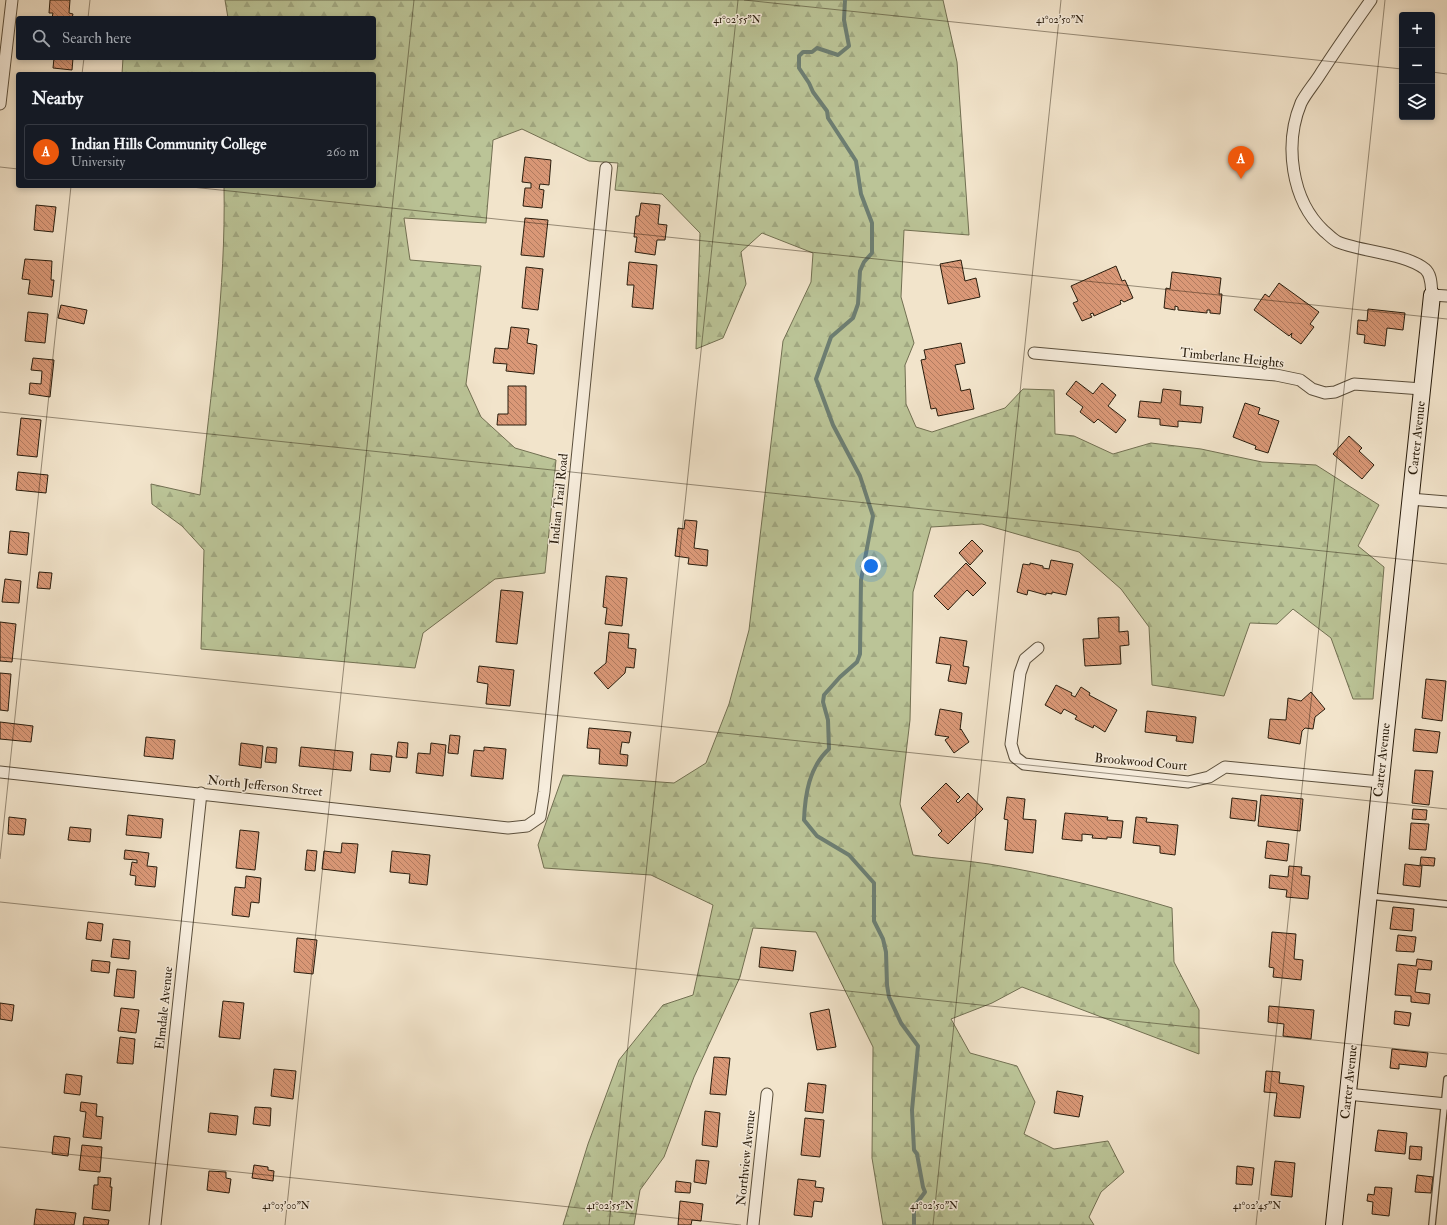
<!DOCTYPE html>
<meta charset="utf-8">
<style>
:root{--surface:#171b24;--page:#20242c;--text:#f1f3f6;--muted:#9ea1a6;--line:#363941;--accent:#ea580c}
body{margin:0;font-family:"IM FELL Double Pica",serif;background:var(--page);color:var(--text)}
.controls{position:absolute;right:12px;top:12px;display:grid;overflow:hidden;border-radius:4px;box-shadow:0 2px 6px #0003}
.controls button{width:36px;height:36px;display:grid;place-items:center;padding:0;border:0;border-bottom:1px solid var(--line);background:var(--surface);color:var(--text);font:20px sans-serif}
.you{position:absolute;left:871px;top:566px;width:14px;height:14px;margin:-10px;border:3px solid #fff;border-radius:50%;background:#1a73e8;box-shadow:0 0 0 6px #1a73e833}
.badge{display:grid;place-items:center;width:26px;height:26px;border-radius:50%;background:var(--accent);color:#fff;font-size:13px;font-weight:700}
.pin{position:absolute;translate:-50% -33px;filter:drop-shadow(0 1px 2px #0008)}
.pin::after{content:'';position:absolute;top:21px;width:14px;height:12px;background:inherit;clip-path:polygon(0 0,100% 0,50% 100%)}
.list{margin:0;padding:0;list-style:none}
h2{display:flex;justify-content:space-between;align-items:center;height:52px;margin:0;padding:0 16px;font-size:17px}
h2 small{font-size:13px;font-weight:400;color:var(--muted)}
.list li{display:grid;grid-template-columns:26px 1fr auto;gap:12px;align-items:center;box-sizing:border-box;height:56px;margin:0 8px 8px;padding:0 8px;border:1px solid var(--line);border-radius:4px}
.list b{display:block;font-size:15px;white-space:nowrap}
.list p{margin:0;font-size:13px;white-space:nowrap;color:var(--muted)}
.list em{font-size:13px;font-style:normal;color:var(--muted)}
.icon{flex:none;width:22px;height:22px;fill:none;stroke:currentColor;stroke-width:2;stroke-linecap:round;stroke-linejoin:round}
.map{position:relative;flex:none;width:1447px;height:1225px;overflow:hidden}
.search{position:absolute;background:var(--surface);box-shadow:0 2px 6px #0003;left:16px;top:16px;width:360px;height:44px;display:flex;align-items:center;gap:10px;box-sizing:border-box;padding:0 14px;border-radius:4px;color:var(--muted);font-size:15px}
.panel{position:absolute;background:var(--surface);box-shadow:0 2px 6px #0003;left:16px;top:72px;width:360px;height:116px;border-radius:4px}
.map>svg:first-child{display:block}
</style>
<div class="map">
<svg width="1447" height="1225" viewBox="0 0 1447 1225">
<defs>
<pattern id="forest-firs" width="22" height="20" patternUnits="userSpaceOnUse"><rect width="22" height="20" fill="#bbc497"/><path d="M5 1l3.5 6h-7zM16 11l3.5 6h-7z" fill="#a1a881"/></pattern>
<pattern id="building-back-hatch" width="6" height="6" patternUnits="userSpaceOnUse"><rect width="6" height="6" fill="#da9877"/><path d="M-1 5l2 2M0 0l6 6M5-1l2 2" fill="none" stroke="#b17b60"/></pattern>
</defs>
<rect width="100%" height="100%" fill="#f2e4cb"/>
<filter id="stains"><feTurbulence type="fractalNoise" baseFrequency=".005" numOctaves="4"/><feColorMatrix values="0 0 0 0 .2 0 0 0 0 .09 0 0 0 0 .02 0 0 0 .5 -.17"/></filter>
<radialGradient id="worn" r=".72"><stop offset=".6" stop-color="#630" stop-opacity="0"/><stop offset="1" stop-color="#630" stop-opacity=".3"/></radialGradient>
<path fill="url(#forest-firs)" stroke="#727052" d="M 225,0 L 943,0 L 957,62 L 969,235 L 904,230 L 901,297 L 914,343 L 905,365 L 906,404 L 916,427 L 932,432 L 1005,408 L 1023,389 L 1054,390 L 1055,434 L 1074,436 L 1113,454 L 1151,443 L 1201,449 L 1262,462 L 1316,465 L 1379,505 L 1358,546 L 1384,567 L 1373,699 L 1353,699 L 1331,638 L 1293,609 L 1277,624 L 1250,623 L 1224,696 L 1152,685 L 1149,627 L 1121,589 L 1079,552 L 982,524 L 931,527 L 913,592 L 910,720 L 900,804 L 913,855 C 938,859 964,860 989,864 C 1051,874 1112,890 1172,908 L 1174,962 L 1199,1010 L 1199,1054 L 1022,987 L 992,1003 L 951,1019 L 970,1053 L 1017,1066 L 1035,1102 L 1024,1134 L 1054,1149 L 1108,1141 L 1124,1172 L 1101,1192 L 1089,1217 L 1094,1225 L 883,1225 L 872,1158 L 873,1047 L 816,932 L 753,928 L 740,977 L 694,1077 L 664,1157 L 640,1190 L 634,1225 L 563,1225 L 588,1144 L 619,1060 L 663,1005 L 693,995 L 713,905 L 651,875 L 544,868 L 538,845 L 563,775 L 674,783 L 706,763 L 729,704 L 749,630 L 783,341 L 811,282 L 813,253 L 762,233 L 741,252 L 746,284 L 723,338 L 696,349 L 700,233 L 662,194 L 615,190 L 618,163 L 589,161 L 522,129 L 493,140 L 486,223 L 404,218 L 410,260 L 481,266 L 466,384 L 481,417 L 515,448 L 556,460 L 545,573 L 495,579 L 423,633 L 415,668 L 201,649 L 204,550 L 182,526 L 152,504 L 151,484 L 200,495 C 211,392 226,289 224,186 L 374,186 L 374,74 L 122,74 L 123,58 L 374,58 L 374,18 L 228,18 Z"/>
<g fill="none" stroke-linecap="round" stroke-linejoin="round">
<path stroke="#6d7e72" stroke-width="4" d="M 845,0 L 844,20 L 849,46 L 838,55 L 817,48 L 812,52 L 803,52 L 799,56 L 799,68 L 809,83 L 813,92 L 827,111 L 828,118 L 856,161 L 861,194 L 872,223 L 872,253 L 864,262 L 860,271 L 858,304 L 853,318 L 831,337 L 816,379 L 833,425 L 860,476 L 873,516 L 861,580 L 860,654 L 857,662 L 840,677 L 824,695 L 823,702 L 828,720 L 829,749 C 809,767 805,795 804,820 L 817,836 L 849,855 L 874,883 L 874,921 L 883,939 L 886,952 L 887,985 L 889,997 L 901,1023 L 918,1046 L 912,1110 L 914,1150 L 917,1154 L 923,1187 L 925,1192 L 914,1207 L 914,1225"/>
</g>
<path fill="url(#building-back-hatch)" stroke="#291d0d" d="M 50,0 L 70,0 L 69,13 L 73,14 L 72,18 L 52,18 L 53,13 L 49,13 Z
M 54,58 L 73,58 L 72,70 L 53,68 Z
M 525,157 L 551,160 L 549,185 L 540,184 L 539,189 L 544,190 L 542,208 L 523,206 L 525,188 L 531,188 L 531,183 L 522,182 Z
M 641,203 L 660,205 L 658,224 L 667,225 L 665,240 L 657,240 L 655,255 L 635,252 L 637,237 L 634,237 L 636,216 L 639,216 Z
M 36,205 L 56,207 L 53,232 L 34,230 Z
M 525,218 L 548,220 L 544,257 L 521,255 Z
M 25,259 L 52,261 L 51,280 L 54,280 L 52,297 L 28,294 L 30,280 L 22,279 Z
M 961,260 L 965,281 L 976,278 L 980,297 L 948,304 L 940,264 Z
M 629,262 L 657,265 L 653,309 L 632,307 L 634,285 L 627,285 Z
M 1116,266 L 1122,281 L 1125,280 L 1133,298 L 1124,302 L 1121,300 L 1120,301 L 1121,304 L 1094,316 L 1093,313 L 1090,314 L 1092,317 L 1082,321 L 1073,303 L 1078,301 L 1071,286 Z
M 526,267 L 543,269 L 538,310 L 522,308 Z
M 1172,272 L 1221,278 L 1219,294 L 1222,294 L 1220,314 L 1210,313 L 1210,310 L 1207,310 L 1207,313 L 1178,310 L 1178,307 L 1175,306 L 1175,310 L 1164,308 L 1166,288 L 1170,289 Z
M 1279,283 L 1319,312 L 1310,324 L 1314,327 L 1301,344 L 1291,337 L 1292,333 L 1289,336 L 1254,310 L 1265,294 L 1269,297 Z
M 61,305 L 87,310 L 84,324 L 58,318 Z
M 1368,309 L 1405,313 L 1403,330 L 1387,328 L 1385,346 L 1364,343 L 1365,335 L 1357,334 L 1358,320 L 1367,321 Z
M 28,312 L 48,314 L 45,343 L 25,341 Z
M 511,327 L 529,329 L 527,343 L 537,345 L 534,374 L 506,371 L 507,364 L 493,363 L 495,348 L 508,349 Z
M 961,343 L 965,363 L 955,365 L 960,386 L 961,391 L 970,389 L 974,409 L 938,416 L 936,408 L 931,409 L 921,360 L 926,359 L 924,350 Z
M 33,358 L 54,360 L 50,397 L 29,394 L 30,383 L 41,384 L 42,371 L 31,370 Z
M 1076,381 L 1093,394 L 1102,383 L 1116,395 L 1108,406 L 1126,420 L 1116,433 L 1098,419 L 1094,423 L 1080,412 L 1083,407 L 1066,394 Z
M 508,386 L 526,386 L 526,425 L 497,425 L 498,414 L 508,414 Z
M 1163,389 L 1181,391 L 1180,405 L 1203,407 L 1201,423 L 1178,421 L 1178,427 L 1160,425 L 1160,419 L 1138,417 L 1140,401 L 1161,403 Z
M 1245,403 L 1260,408 L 1258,414 L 1279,421 L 1268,453 L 1255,449 L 1256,446 L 1233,437 Z
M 21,418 L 41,420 L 37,457 L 17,455 Z
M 1349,436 L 1362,448 L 1359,451 L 1374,465 L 1362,479 L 1333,454 Z
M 18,472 L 48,475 L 46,493 L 16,490 Z
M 685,520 L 697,521 L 694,548 L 708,550 L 707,566 L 688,564 L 689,558 L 675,556 L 678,528 L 684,529 Z
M 10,531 L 29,533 L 27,555 L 8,553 Z
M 972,540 L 983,551 L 970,565 L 959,553 Z
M 1051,560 L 1073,564 L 1066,595 L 1052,592 L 1052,594 L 1046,593 L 1046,595 L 1028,590 L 1027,595 L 1017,592 L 1023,564 L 1030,565 L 1030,563 L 1043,566 L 1043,568 L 1049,569 Z
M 966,563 L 986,583 L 973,596 L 967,590 L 948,610 L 934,596 Z
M 39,572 L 52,573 L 50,589 L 37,588 Z
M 606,576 L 627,578 L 622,626 L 605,624 L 607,608 L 603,607 Z
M 5,579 L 21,581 L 19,603 L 2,602 Z
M 501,590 L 523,592 L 517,644 L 496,642 Z
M 1119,617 L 1119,632 L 1128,631 L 1129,645 L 1120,646 L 1121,664 L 1085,666 L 1083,639 L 1099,638 L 1098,618 Z
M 0,622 L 16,624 L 12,662 L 0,661 Z
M 609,632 L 629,634 L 628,648 L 636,649 L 634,668 L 626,667 L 625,673 L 608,689 L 594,673 L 606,663 Z
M 940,637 L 967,641 L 963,666 L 969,667 L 966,684 L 948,681 L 951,665 L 936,663 Z
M 479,666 L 514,670 L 510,706 L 486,704 L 488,684 L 477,682 Z
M 0,673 L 11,674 L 8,711 L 0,710 Z
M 1426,679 L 1446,681 L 1442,721 L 1422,718 Z
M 1056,685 L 1072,693 L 1071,695 L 1075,697 L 1081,687 L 1090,693 L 1089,695 L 1117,710 L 1105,732 L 1094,725 L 1093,728 L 1075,719 L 1077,716 L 1064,709 L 1061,714 L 1045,705 Z
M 1311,692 L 1325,709 L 1315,717 L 1313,729 L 1305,728 L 1302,731 L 1300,744 L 1268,738 L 1270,719 L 1286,720 L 1288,698 L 1301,701 Z
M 940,709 L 962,713 L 960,730 L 961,729 L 969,742 L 954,753 L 945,740 L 949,737 L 935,735 Z
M 1147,711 L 1196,717 L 1193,743 L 1176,741 L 1177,736 L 1145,732 Z
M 0,722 L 33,726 L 31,742 L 0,739 Z
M 589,728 L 631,732 L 629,743 L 622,742 L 620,754 L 628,755 L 627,766 L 599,764 L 600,749 L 587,748 Z
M 1415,729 L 1440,732 L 1437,753 L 1413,751 Z
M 450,735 L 460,736 L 458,754 L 448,753 Z
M 146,737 L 175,740 L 173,759 L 144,756 Z
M 398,742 L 408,743 L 407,758 L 396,757 Z
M 241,743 L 263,746 L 261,768 L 239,765 Z
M 431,743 L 446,745 L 443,776 L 416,773 L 418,753 L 430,754 Z
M 267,747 L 277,748 L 276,763 L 265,762 Z
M 301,747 L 353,752 L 351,771 L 299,766 Z
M 484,747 L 506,749 L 503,779 L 471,776 L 474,750 L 484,751 Z
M 371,754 L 392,756 L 390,772 L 370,770 Z
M 1415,770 L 1433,771 L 1429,805 L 1412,803 Z
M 946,783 L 960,797 L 956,801 L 958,803 L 968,793 L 983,809 L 948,844 L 938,835 L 942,831 L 921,808 Z
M 1261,795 L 1303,799 L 1300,831 L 1258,826 Z
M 1007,797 L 1025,799 L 1023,819 L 1036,820 L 1033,853 L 1005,850 L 1008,820 L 1004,819 Z
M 1232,798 L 1257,801 L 1255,821 L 1230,818 Z
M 1413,809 L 1427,810 L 1426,820 L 1412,819 Z
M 1065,813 L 1108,817 L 1107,820 L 1123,821 L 1121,838 L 1107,837 L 1107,839 L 1092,838 L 1093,835 L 1082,834 L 1082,841 L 1062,839 Z
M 128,815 L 163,819 L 161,838 L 126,835 Z
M 9,817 L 26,819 L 24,835 L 8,834 Z
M 1136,817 L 1147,818 L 1146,822 L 1178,825 L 1175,855 L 1160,853 L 1160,846 L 1133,843 Z
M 1411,823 L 1429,824 L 1426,850 L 1409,849 Z
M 70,827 L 91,829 L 90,842 L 68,840 Z
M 240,830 L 259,832 L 255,870 L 236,868 Z
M 1267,841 L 1289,844 L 1287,861 L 1265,858 Z
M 342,843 L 358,844 L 355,873 L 322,869 L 324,851 L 341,853 Z
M 125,850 L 149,853 L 147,866 L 157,867 L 155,887 L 135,885 L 136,876 L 130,875 L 132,862 L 137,863 L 137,860 L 124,859 Z
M 307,850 L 317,851 L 315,871 L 305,870 Z
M 392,851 L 430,855 L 427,885 L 409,883 L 410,874 L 390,872 Z
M 1421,857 L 1435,858 L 1434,866 L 1420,865 Z
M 1405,864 L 1422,866 L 1420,887 L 1403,885 Z
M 1289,866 L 1302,867 L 1301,875 L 1310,876 L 1308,899 L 1286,897 L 1287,890 L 1269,888 L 1270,875 L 1288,877 Z
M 246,876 L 261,878 L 259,903 L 251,902 L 249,917 L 232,915 L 235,887 L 245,888 Z
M 1393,907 L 1414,909 L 1412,931 L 1390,929 Z
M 88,922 L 103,924 L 101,941 L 86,939 Z
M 1272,932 L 1296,934 L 1294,959 L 1303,960 L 1301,980 L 1273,977 L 1274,968 L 1269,967 Z
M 1398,935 L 1416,937 L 1414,952 L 1396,951 Z
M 297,938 L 317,940 L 313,974 L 294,972 Z
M 113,939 L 130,941 L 129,959 L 111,957 Z
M 761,947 L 796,951 L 793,971 L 759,967 Z
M 1417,959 L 1432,961 L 1431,970 L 1418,969 L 1415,992 L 1430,994 L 1429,1004 L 1411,1002 L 1411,996 L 1395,995 L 1398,964 L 1416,966 Z
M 92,960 L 110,962 L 109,973 L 91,971 Z
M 117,969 L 136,971 L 134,998 L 114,996 Z
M 223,1001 L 244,1003 L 240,1039 L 219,1037 Z
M 0,1003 L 14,1005 L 12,1021 L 0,1019 Z
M 1269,1006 L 1314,1010 L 1311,1039 L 1283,1036 L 1284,1024 L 1268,1022 Z
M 121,1008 L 139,1010 L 136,1033 L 118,1031 Z
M 829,1009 L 836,1047 L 817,1050 L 810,1013 Z
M 1395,1011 L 1411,1013 L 1409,1026 L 1394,1024 Z
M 120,1037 L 135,1039 L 133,1064 L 117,1063 Z
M 1392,1049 L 1428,1053 L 1426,1067 L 1399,1064 L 1399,1069 L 1390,1068 Z
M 714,1057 L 730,1058 L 726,1095 L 710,1094 Z
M 274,1069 L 296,1071 L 293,1099 L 271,1096 Z
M 1266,1071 L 1280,1072 L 1279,1083 L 1304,1086 L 1300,1118 L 1274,1116 L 1277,1093 L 1264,1092 Z
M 66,1074 L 82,1076 L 80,1095 L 64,1093 Z
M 808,1083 L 826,1085 L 823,1113 L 805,1111 Z
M 1057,1091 L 1083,1096 L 1079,1117 L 1054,1113 Z
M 81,1102 L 97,1104 L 96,1116 L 103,1117 L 101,1139 L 83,1137 L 86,1112 L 80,1111 Z
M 255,1107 L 271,1108 L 270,1126 L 253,1124 Z
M 705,1111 L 720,1113 L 717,1147 L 702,1145 Z
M 210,1113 L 238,1116 L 236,1135 L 208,1132 Z
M 805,1118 L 824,1120 L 820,1157 L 801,1155 Z
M 1378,1130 L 1407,1133 L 1405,1154 L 1375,1151 Z
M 54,1136 L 70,1138 L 68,1156 L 52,1154 Z
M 82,1145 L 102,1147 L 100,1172 L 79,1170 Z
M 1410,1146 L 1422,1147 L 1421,1160 L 1409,1159 Z
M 696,1160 L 709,1161 L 706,1184 L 694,1182 Z
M 1275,1161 L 1295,1163 L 1292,1197 L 1271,1195 Z
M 254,1165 L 268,1167 L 268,1170 L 274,1171 L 273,1181 L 252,1178 Z
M 1237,1166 L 1254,1168 L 1252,1185 L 1236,1184 Z
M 209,1171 L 226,1172 L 226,1178 L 231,1179 L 229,1193 L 207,1190 Z
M 1417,1175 L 1433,1177 L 1431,1193 L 1415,1192 Z
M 98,1177 L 111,1178 L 110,1187 L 112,1187 L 110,1211 L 92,1209 L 94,1185 L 98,1185 Z
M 798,1179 L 816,1181 L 815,1187 L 824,1188 L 822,1202 L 814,1201 L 812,1217 L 794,1215 Z
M 676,1181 L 691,1183 L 690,1193 L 675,1192 Z
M 1375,1187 L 1392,1188 L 1389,1216 L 1372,1214 L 1373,1202 L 1367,1201 L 1368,1194 L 1374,1195 Z
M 680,1201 L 703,1204 L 701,1221 L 692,1220 L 691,1225 L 678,1225 Z
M 36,1209 L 76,1213 L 74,1225 L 34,1225 Z
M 84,1217 L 109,1220 L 108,1225 L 83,1225 Z"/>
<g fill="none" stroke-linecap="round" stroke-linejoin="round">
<g stroke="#5b4f3c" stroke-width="8">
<path id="lane" d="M 1370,896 L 1447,904
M 1432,1225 L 1447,1079"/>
</g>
<g stroke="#5b4f3c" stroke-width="13">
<path id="street" d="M 1371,0 C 1354,24 1337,48 1321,73 C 1315,83 1306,93 1301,103 C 1284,144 1291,200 1324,231 C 1328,234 1333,240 1338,242 C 1362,252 1405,253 1425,269 C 1432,275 1431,286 1432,295 L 1447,296
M 0,104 L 12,0
M 1034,353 L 1276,375 L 1300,380 L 1312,389 L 1325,393 L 1335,392 L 1354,384 L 1422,389
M 1410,499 L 1447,502
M 1038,648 L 1025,659 L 1020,673 L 1011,744 L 1015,757 L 1024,764 L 1188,782 L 1209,777 L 1225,767 L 1380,782
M 0,772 L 508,828 L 527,826 L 540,817 L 544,792 L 606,168
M 1347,1094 L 1447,1104
M 155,1225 L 201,793
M 753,1225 L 767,1094"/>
</g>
<g stroke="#291d0d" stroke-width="18">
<path id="secondary" d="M 1334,1225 L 1432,295"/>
</g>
<use href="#lane" stroke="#f7eddd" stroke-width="5.5"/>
<use href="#street" stroke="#f7eddd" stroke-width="11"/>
<use href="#secondary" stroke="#f7eddd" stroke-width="16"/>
</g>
<path fill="none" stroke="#291d0d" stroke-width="1" stroke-opacity="0.45" d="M 744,0 L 1402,69M 88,18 L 90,0M 1432,72 L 1447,74M 82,74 L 84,58M 0,167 L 18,169M 182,186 L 1447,319M 0,412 L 1447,564M 0,657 L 1447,809M 0,859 L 71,186M 0,902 L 1447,1054M 0,1147 L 741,1225M 285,1225 L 414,0M 609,1225 L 738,0M 933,1225 L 1061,0M 1256,1225 L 1385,0"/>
<g text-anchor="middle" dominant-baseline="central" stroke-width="3" stroke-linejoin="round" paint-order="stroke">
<g font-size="13" fill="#291d0d" stroke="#f7eddd">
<text transform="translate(1232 358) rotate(6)">Timberlane Heights</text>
<text transform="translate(1417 438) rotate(-84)">Carter Avenue</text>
<text transform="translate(559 499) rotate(-84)">Indian Trail Road</text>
<text transform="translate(1382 760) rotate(-84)">Carter Avenue</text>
<text transform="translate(1141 762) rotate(5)">Brookwood Court</text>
<text transform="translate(265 786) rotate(6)">North Jefferson Street</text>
<text transform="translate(164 1008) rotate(-84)">Elmdale Avenue</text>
<text transform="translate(1349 1082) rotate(-84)">Carter Avenue</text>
<text transform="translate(746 1158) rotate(-84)">Northview Avenue</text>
</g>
</g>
<g font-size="10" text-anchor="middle" fill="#291d0d" stroke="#f7eddd" stroke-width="3" stroke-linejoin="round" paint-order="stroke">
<text x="737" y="23">41°02'55"N</text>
<text x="1060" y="23">41°02'50"N</text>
<text x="286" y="1209">41°03'00"N</text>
<text x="610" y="1209">41°02'55"N</text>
<text x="934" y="1209">41°02'50"N</text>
<text x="1257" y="1209">41°02'45"N</text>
</g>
<rect width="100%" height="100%" filter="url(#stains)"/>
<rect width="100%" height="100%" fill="url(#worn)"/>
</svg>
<div class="controls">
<button>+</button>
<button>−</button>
<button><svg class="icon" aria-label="layers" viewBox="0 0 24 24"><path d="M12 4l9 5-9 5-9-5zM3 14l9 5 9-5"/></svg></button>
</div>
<div class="you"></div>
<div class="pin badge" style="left:1241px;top:179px">A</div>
<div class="search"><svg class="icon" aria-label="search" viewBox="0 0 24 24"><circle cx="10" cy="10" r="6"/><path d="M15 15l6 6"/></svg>Search here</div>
<section class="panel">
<h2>Nearby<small></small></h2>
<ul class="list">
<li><span class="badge">A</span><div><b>Indian Hills Community College</b><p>University</p></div><em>260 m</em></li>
</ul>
</section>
</div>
